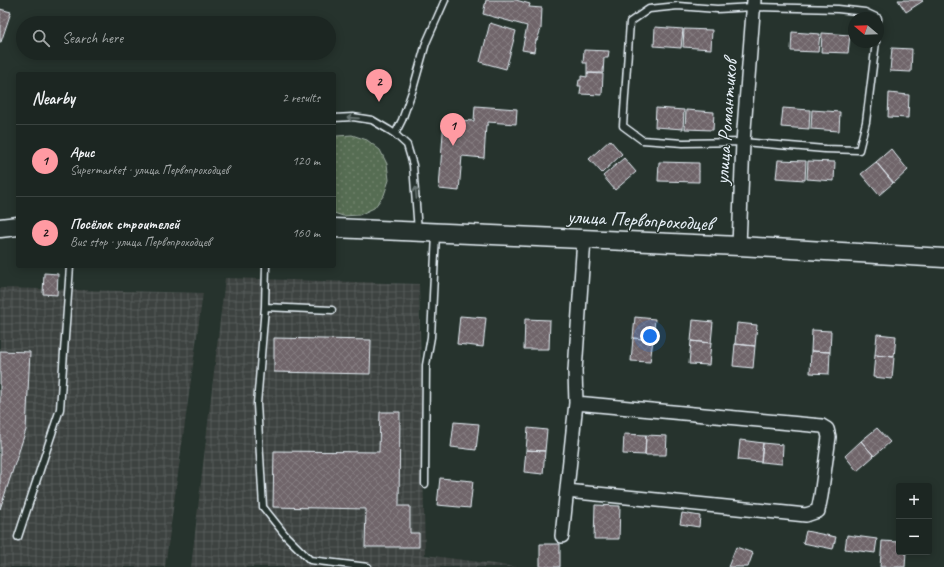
<!DOCTYPE html>
<meta charset="utf-8">
<style>
:root{--surface:#1c2622;--page:#29322f;--text:#f1f3f6;--muted:#a0a5a5;--line:#3a4340;--accent:#ff9aa2}
body{margin:0;font-family:Caveat,sans-serif;background:var(--page);color:var(--text)}
.controls{position:absolute;right:12px;bottom:12px;display:grid;overflow:hidden;border-radius:4px;box-shadow:0 2px 10px #0003}
.controls button{width:36px;height:36px;display:grid;place-items:center;padding:0;border:0;border-bottom:1px solid var(--line);background:var(--surface);color:var(--text);font:20px sans-serif}
.compass{position:absolute;left:848px;top:12px;width:36px;height:36px;border-radius:50%;background:var(--surface);box-shadow:0 2px 10px #0003;rotate:289deg}
.you{position:absolute;left:650px;top:336px;width:14px;height:14px;margin:-10px;border:3px solid #fff;border-radius:50%;background:#1a73e8;box-shadow:0 0 0 6px #1a73e833}
.badge{display:grid;place-items:center;width:26px;height:26px;border-radius:50%;background:var(--accent);color:#111;font-size:13px;font-weight:700}
.pin{position:absolute;translate:-50% -33px;filter:drop-shadow(0 1px 2px #0008)}
.pin::after{content:'';position:absolute;top:21px;width:14px;height:12px;background:inherit;clip-path:polygon(0 0,100% 0,50% 100%)}
.list{margin:0;padding:0;list-style:none}
h2{display:flex;justify-content:space-between;align-items:center;height:52px;margin:0;padding:0 16px;font-size:17px}
h2 small{font-size:13px;font-weight:400;color:var(--muted)}
.list li{display:grid;grid-template-columns:26px 1fr auto;gap:12px;align-items:center;box-sizing:border-box;height:72px;padding:0 16px;border-top:1px solid var(--line)}
.list b{display:block;font-size:15px;white-space:nowrap}
.list p{margin:0;font-size:13px;white-space:nowrap;color:var(--muted)}
.list em{font-size:13px;font-style:normal;color:var(--muted)}
.icon{flex:none;width:22px;height:22px;fill:none;stroke:currentColor;stroke-width:2;stroke-linecap:round;stroke-linejoin:round}
.map{position:relative;flex:none;width:944px;height:567px;overflow:hidden}
.search{position:absolute;background:var(--surface);box-shadow:0 2px 10px #0003;left:16px;top:16px;width:320px;height:44px;display:flex;align-items:center;gap:10px;box-sizing:border-box;padding:0 14px;border-radius:22px;color:var(--muted);font-size:15px}
.panel{position:absolute;background:var(--surface);box-shadow:0 2px 10px #0003;left:16px;top:72px;width:320px;height:196px;border-radius:4px}
.map>svg:first-child{display:block}
</style>
<div class="map">
<svg width="944" height="567" viewBox="0 0 944 567">
<defs>
<pattern id="industrial-grid" width="8" height="8" patternUnits="userSpaceOnUse"><rect width="8" height="8" fill="#3c423f"/><path d="M0 4h8M4 0v8" fill="none" stroke="#585e5c"/></pattern>
<pattern id="grass-dots" width="8" height="8" patternUnits="userSpaceOnUse"><rect width="8" height="8" fill="#576d52"/><path d="M2 2h.1M6 6h.1" fill="none" stroke="#6f826c" stroke-width="1.8" stroke-linecap="round"/></pattern>
<pattern id="building-cross-hatch" width="8" height="8" patternUnits="userSpaceOnUse"><rect width="8" height="8" fill="#70656a"/><path d="M0 0l8 8M0 8l8-8" fill="none" stroke="#847c80"/></pattern>
</defs>
<rect width="100%" height="100%" fill="#26332d"/>
<filter id="ink" filterUnits="userSpaceOnUse"><feTurbulence type="fractalNoise" baseFrequency=".025" numOctaves="2"/><feDisplacementMap in="SourceGraphic" scale="8" xChannelSelector="R" yChannelSelector="G"/><feConvolveMatrix kernelMatrix="1 2 1 2 8 2 1 2 1" color-interpolation-filters="sRGB"/></filter>
<g filter="url(#ink)">
<path fill="url(#industrial-grid)" d="M 225,278 L 419,284 L 425,555 L 517,567 L 191,567 Z
M 0,288 L 203,293 L 165,567 L 0,567 Z"/>
<path fill="url(#grass-dots)" stroke="#a0afa5" d="M 352,135 L 367,140 L 380,150 L 387,164 L 389,180 L 384,195 L 374,208 L 359,215 L 343,216 L 334,213 L 334,138 L 337,136 Z"/>
<path fill="url(#building-cross-hatch)" stroke="#e8f1f8" d="M 486,0 L 516,0 L 530,4 L 529,7 L 542,8 L 541,29 L 537,40 L 536,40 L 534,52 L 522,50 L 527,26 L 483,14 Z
M 898,0 L 922,0 L 923,1 L 906,12 Z
M 0,9 L 11,12 L 1,42 L 0,42 Z
M 490,23 L 516,31 L 506,69 L 480,62 Z
M 655,27 L 683,29 L 681,48 L 654,46 Z
M 684,29 L 712,30 L 711,49 L 683,47 Z
M 792,32 L 820,34 L 818,52 L 791,51 Z
M 822,33 L 850,35 L 848,53 L 821,52 Z
M 892,48 L 912,49 L 911,72 L 890,71 Z
M 584,50 L 609,51 L 608,58 L 604,58 L 603,73 L 587,73 L 587,63 L 583,63 Z
M 587,73 L 603,74 L 602,95 L 580,94 L 581,86 L 578,86 L 579,80 L 581,80 L 581,76 L 587,77 Z
M 889,93 L 909,95 L 908,118 L 888,117 Z
M 475,106 L 517,109 L 516,124 L 488,122 L 488,125 L 486,125 L 484,158 L 462,156 L 459,191 L 439,189 L 444,119 L 474,121 Z
M 656,108 L 684,110 L 683,129 L 655,127 Z
M 783,108 L 810,110 L 809,129 L 781,127 Z
M 686,110 L 714,112 L 713,130 L 685,129 Z
M 812,110 L 840,112 L 839,131 L 811,129 Z
M 610,140 L 622,154 L 602,173 L 589,159 Z
M 891,149 L 908,170 L 894,183 L 876,162 Z
M 624,158 L 636,172 L 615,190 L 603,176 Z
M 778,160 L 806,161 L 805,180 L 776,178 Z
M 808,161 L 835,162 L 834,181 L 807,179 Z
M 659,162 L 699,163 L 699,182 L 658,181 Z
M 876,162 L 893,183 L 879,195 L 861,174 Z
M 44,273 L 58,274 L 57,295 L 43,294 Z
M 460,316 L 486,318 L 483,347 L 457,344 Z
M 635,317 L 655,319 L 653,340 L 633,338 Z
M 525,319 L 550,320 L 549,349 L 524,349 Z
M 693,320 L 713,322 L 711,343 L 691,341 Z
M 737,323 L 757,325 L 755,346 L 735,344 Z
M 812,330 L 831,331 L 830,352 L 811,351 Z
M 877,334 L 896,336 L 894,357 L 875,355 Z
M 274,338 L 371,340 L 370,374 L 274,372 Z
M 633,338 L 653,340 L 650,362 L 631,361 Z
M 691,341 L 711,343 L 709,365 L 689,364 Z
M 735,344 L 755,346 L 753,368 L 733,366 Z
M 0,351 L 30,352 L 26,430 L 0,509 Z
M 811,351 L 830,352 L 829,374 L 810,373 Z
M 875,355 L 894,357 L 892,379 L 873,377 Z
M 380,412 L 400,412 L 399,506 L 410,506 L 410,533 L 419,533 L 419,547 L 365,547 L 366,509 L 273,507 L 274,451 L 379,452 Z
M 454,422 L 479,424 L 476,450 L 451,447 Z
M 528,428 L 547,430 L 545,451 L 526,450 Z
M 877,428 L 890,442 L 874,456 L 861,441 Z
M 624,434 L 646,435 L 645,455 L 623,454 Z
M 646,435 L 667,436 L 666,455 L 645,455 Z
M 740,440 L 763,443 L 761,462 L 738,460 Z
M 861,441 L 874,456 L 857,471 L 845,456 Z
M 763,443 L 783,445 L 782,464 L 761,462 Z
M 526,450 L 545,451 L 543,474 L 524,472 Z
M 440,478 L 473,481 L 470,508 L 437,505 Z
M 595,505 L 620,506 L 619,539 L 594,539 Z
M 682,513 L 700,516 L 699,527 L 680,524 Z
M 806,531 L 836,537 L 833,549 L 803,543 Z
M 847,535 L 877,539 L 875,553 L 845,549 Z
M 882,541 L 899,542 L 899,552 L 906,552 L 905,567 L 880,567 Z
M 540,544 L 560,544 L 560,567 L 540,567 Z
M 736,547 L 753,553 L 748,567 L 728,567 Z"/>
<g fill="none" stroke-linecap="round" stroke-linejoin="round">
<g stroke="#e8f1f8" stroke-width="9">
<path id="lane" d="M 876,42 L 866,122 L 859,150 L 825,149 L 743,142 L 683,143 L 642,140 L 623,126 L 630,22 L 649,9 L 678,6 L 717,9 L 754,7 L 838,9 L 865,12 L 878,18 L 878,20
M 334,118 L 353,117 L 372,120 L 389,130 L 395,134 L 407,145 L 413,165 L 418,231
M 395,134 L 402,120 L 413,89 L 426,43 L 445,0
M 266,266 L 265,307 L 332,310
M 265,307 L 257,404 L 263,507 L 286,536 L 310,560 L 368,567
M 425,484 L 426,365 L 431,337 L 436,234
M 18,537 L 60,409 L 70,266"/>
</g>
<g stroke="#e8f1f8" stroke-width="16">
<path id="street" d="M 739,246 L 743,142 L 754,0
M 567,491 L 806,515 L 818,511 L 821,496 L 829,437 L 827,429 L 822,426 L 576,403
M 562,536 L 576,403 L 575,371 L 584,239"/>
</g>
<g stroke="#e8f1f8" stroke-width="21">
<path id="secondary" d="M 0,228 L 18,226
M 334,228 L 739,246 L 944,258"/>
</g>
<use href="#lane" stroke="#26332d" stroke-width="6"/>
<use href="#street" stroke="#26332d" stroke-width="13"/>
<use href="#secondary" stroke="#26332d" stroke-width="18"/>
</g>
<defs><path id="oneway-shaft" d="M-6 0H5M1.5-3L5.5 0L1.5 3" fill="none" stroke-width="1.6" stroke-linecap="round" stroke-linejoin="round"/></defs>
<g stroke="#6a7674">
<use href="#oneway-shaft" transform="translate(353 118) rotate(-176)"/>
<use href="#oneway-shaft" transform="translate(416 193) rotate(-94)"/>
</g>
</g>
<g text-anchor="middle" dominant-baseline="central" stroke-width="3" stroke-linejoin="round" paint-order="stroke">
<g font-size="20" fill="#e8f1f8" stroke="#26332d">
<text transform="translate(726 122) rotate(-86)">улица Романтиков</text>
<text transform="translate(640 220) rotate(3)">улица Первопроходцев</text>
</g>
</g>
</svg>
<div class="controls">
<button>+</button>
<button>−</button>
</div>
<svg class="compass" viewBox="-18 -18 36 36"><path d="M0-13l5 13h-10z" fill="#e53935"/><path d="M0 13l5-13h-10z" fill="#a0a5a5"/></svg>
<div class="you"></div>
<div class="pin badge" style="left:453px;top:146px">1</div>
<div class="pin badge" style="left:379px;top:102px">2</div>
<div class="search"><svg class="icon" aria-label="search" viewBox="0 0 24 24"><circle cx="10" cy="10" r="6"/><path d="M15 15l6 6"/></svg>Search here</div>
<section class="panel">
<h2>Nearby<small>2 results</small></h2>
<ul class="list">
<li><span class="badge">1</span><div><b>Арис</b><p>Supermarket · улица Первопроходцев</p></div><em>120 m</em></li>
<li><span class="badge">2</span><div><b>Посёлок строителей</b><p>Bus stop · улица Первопроходцев</p></div><em>160 m</em></li>
</ul>
</section>
</div>
